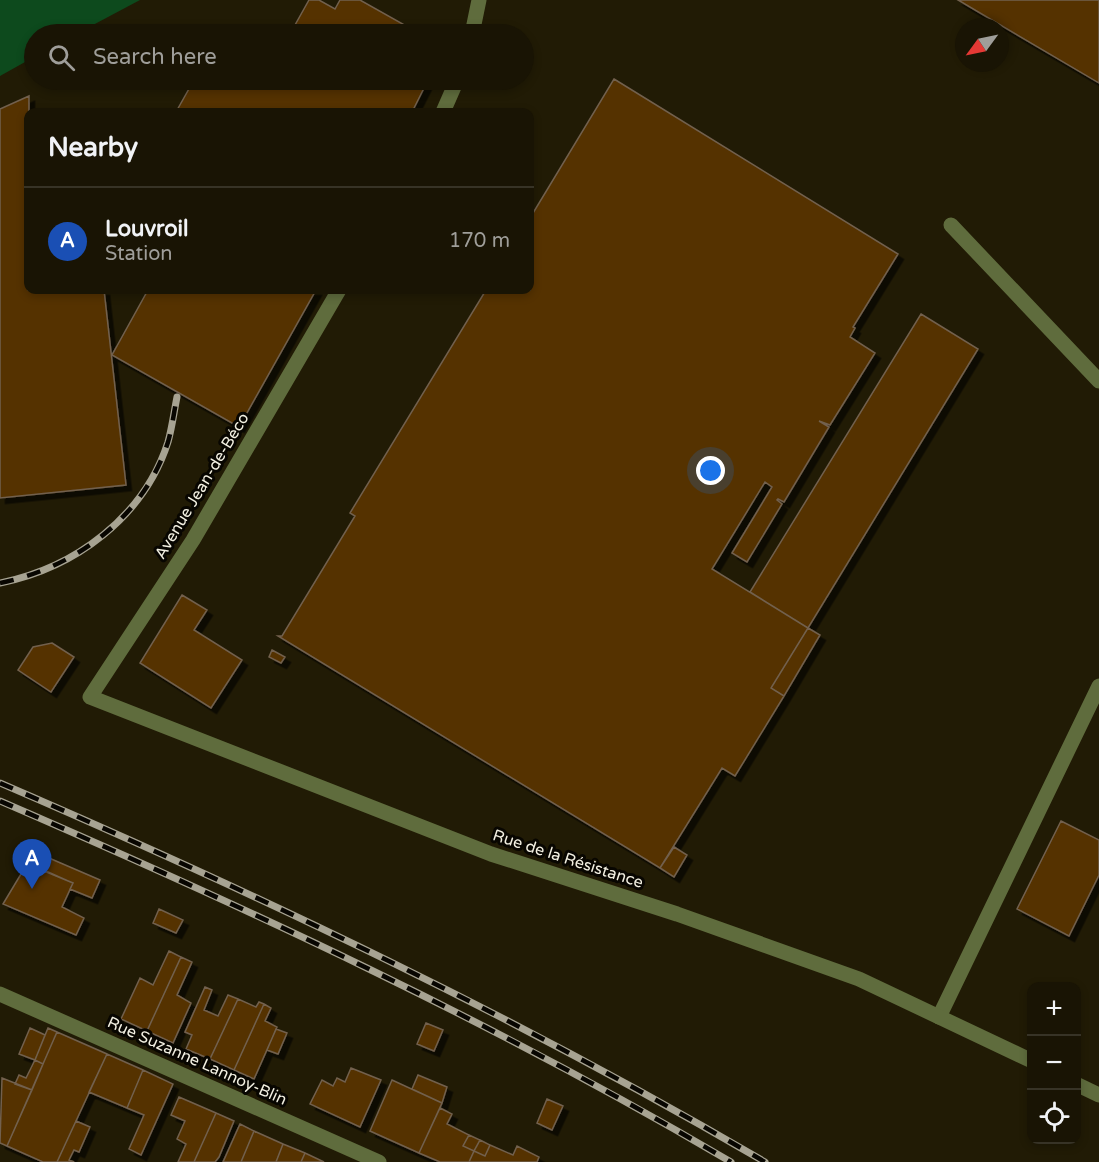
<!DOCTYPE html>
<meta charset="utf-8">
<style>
:root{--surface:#191404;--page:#221d0e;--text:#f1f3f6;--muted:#9f9e9a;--line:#373326;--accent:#f08bf6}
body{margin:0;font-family:"Varela Round",sans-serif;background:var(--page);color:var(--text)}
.controls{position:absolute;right:18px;bottom:18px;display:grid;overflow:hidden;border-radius:12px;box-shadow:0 3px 9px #0003}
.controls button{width:54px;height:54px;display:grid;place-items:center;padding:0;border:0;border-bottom:2px solid var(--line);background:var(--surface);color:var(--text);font:30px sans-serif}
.compass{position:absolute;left:955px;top:18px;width:54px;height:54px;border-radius:50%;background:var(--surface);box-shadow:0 3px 9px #0003;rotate:237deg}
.you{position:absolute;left:711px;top:471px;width:21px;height:21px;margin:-15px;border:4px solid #fff;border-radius:50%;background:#1a73e8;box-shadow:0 0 0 9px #1a73e833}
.badge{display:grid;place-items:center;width:39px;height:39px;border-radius:50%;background:var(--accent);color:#fff;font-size:20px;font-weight:700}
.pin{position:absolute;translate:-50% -50px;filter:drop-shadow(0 2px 3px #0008)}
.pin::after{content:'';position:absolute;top:32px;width:21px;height:18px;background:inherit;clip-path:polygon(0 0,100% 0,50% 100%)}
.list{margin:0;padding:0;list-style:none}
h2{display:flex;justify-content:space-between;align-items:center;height:78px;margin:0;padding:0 24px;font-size:26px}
h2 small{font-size:20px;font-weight:400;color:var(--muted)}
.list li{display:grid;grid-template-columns:39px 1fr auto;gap:18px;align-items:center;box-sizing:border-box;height:108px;padding:0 24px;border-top:2px solid var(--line)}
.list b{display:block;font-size:22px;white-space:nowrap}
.list p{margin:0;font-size:20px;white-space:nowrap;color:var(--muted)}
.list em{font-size:20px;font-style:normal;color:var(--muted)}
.icon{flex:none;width:33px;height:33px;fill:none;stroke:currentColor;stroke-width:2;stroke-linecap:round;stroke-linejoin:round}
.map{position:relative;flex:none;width:1099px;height:1162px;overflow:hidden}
.search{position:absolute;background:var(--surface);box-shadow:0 3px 9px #0003;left:24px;top:24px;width:510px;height:66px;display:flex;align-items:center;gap:15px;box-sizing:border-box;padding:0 21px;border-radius:33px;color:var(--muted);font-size:22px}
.panel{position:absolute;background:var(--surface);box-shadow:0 3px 9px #0003;left:24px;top:108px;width:510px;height:186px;border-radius:12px}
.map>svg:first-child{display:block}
</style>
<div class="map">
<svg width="1099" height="1162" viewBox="0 0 1099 1162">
<defs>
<filter id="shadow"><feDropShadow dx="5.5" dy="5.5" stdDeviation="0" flood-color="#0009"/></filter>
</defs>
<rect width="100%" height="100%" fill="#211b05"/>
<path fill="#0d4a1d" d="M 0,0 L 140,0 L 76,34 L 34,34 L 34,57 L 0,76 Z"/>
<path fill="#543200" stroke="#72604d" stroke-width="1.5" filter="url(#shadow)" d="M 309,0 L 319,0 L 335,9 L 340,0 L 360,0 L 417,32 L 416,34 L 290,34 Z
M 958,0 L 1099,0 L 1099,83 Z
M 614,79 L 898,254 L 853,327 L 855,328 L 850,337 L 875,353 L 830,425 L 819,421 L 829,427 L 784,502 L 778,499 L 777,500 L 782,504 L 747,562 L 732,553 L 772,487 L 765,482 L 712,569 L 808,628 L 771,688 L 784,696 L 735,776 L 722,768 L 660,868 L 278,636 L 282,636 L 355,516 L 350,513 L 486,290 L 530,290 L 530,218 Z
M 194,80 L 428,80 L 412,112 L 176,112 Z
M 29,96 L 28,290 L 104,290 L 126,485 L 0,498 L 0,109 Z
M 148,290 L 316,290 L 239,427 L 112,355 Z
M 921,314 L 978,349 L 808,628 L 750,592 Z
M 182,595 L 207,610 L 194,630 L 242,660 L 211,708 L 140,663 Z
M 808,628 L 820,635 L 784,696 L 771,688 Z
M 52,643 L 74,657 L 51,692 L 18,670 L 33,647 Z
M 272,650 L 285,657 L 281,663 L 269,657 Z
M 1061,821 L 1099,840 L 1099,875 L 1069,936 L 1017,909 Z
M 674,847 L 687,855 L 674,877 L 660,868 Z
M 42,855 L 100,880 L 92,898 L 70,889 L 73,883 L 37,867 Z
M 27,864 L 73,883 L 62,907 L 84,918 L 76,935 L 3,904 Z
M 159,909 L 183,920 L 176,933 L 153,923 Z
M 169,951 L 181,957 L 147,1031 L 121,1019 L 140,978 L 153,985 Z
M 181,957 L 192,962 L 177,995 L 191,1003 L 173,1043 L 147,1031 Z
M 205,987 L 212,990 L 204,1010 L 218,1016 L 228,995 L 238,999 L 210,1059 L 186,1049 L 192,1035 L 185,1032 Z
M 238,999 L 256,1007 L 259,1002 L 264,1004 L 234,1070 L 210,1059 Z
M 264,1004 L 271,1008 L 265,1021 L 277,1027 L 254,1079 L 234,1070 Z
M 426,1023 L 443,1030 L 434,1051 L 417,1044 Z
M 30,1028 L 45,1035 L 35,1060 L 19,1054 Z
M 48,1028 L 57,1032 L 43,1064 L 35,1060 Z
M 276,1029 L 287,1033 L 278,1054 L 267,1050 Z
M 57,1032 L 107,1054 L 57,1162 L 43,1162 L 7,1146 Z
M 107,1054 L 143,1070 L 127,1108 L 89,1092 Z
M 35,1060 L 43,1064 L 32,1090 L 15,1084 L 19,1075 L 26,1078 Z
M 351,1068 L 381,1080 L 360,1127 L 310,1104 L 322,1080 L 333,1086 L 337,1078 L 345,1082 Z
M 143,1070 L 173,1084 L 141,1155 L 129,1149 L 144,1115 L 127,1108 Z
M 418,1075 L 447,1087 L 442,1103 L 412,1089 Z
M 2,1078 L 32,1090 L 7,1146 L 0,1143 Z
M 392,1080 L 442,1103 L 419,1153 L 370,1131 Z
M 179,1097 L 216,1113 L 194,1162 L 178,1162 L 186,1144 L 177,1139 L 185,1121 L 171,1115 Z
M 547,1099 L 563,1106 L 552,1130 L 537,1123 Z
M 440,1108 L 452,1114 L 447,1124 L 469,1135 L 463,1146 L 474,1151 L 469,1162 L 440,1162 L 419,1153 Z
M 216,1113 L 234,1121 L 219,1157 L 215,1162 L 194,1162 Z
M 76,1121 L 90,1127 L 79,1152 L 74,1150 L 69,1160 L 74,1162 L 57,1162 Z
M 240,1124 L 254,1131 L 241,1162 L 223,1162 Z
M 254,1131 L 283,1144 L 276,1162 L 241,1162 Z
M 469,1135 L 480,1140 L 474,1151 L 463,1146 Z
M 480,1140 L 490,1145 L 485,1156 L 474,1151 Z
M 283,1144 L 305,1153 L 301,1162 L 276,1162 Z
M 490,1145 L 513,1155 L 517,1146 L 539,1157 L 537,1162 L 469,1162 L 474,1151 L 485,1156 Z
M 305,1153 L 324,1162 L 301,1162 Z"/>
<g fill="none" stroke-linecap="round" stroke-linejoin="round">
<path stroke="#5f6c3d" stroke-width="15" d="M 951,225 L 1099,381
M 939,1017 L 1099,686"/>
<path stroke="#5f6c3d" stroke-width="15" d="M 472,34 L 479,0
M 443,112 L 457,80
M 339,290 L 193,540 L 90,697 L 491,854 L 677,914 L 859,979 L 1032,1061
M 0,994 L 379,1162
M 1076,1084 L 1099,1095"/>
<g stroke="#a7a392" stroke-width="7">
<path id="rail" d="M 0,583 C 75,568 144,517 168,442 C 172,428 174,412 177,397
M 0,783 C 262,896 519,1018 765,1162
M 0,801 C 250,909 497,1024 731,1162"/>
</g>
<use href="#rail" stroke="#080601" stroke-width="4.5" stroke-dasharray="14" stroke-linecap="butt"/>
</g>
<g text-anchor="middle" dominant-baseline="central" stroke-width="6" stroke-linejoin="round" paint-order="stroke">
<g font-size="16" fill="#f3f0e2" stroke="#080601">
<text transform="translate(202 486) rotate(-59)">Avenue Jean-de-Béco</text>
<text transform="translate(568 859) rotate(18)">Rue de la Résistance</text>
<text transform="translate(197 1061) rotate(24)">Rue Suzanne Lannoy-Blin</text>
</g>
</g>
</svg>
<div class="controls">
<button>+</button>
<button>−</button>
<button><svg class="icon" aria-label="locate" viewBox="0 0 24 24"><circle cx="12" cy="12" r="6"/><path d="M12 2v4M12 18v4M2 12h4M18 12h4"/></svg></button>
</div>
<svg class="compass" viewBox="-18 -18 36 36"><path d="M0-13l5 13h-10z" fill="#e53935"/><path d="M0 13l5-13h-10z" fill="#9f9e9a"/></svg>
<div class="you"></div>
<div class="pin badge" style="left:32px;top:889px;background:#1a4fb4">A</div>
<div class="search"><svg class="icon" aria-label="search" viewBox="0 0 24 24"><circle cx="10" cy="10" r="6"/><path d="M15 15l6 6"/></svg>Search here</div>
<section class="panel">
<h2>Nearby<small></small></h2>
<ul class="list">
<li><span class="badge" style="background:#1a4fb4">A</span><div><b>Louvroil</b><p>Station</p></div><em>170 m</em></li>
</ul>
</section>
</div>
